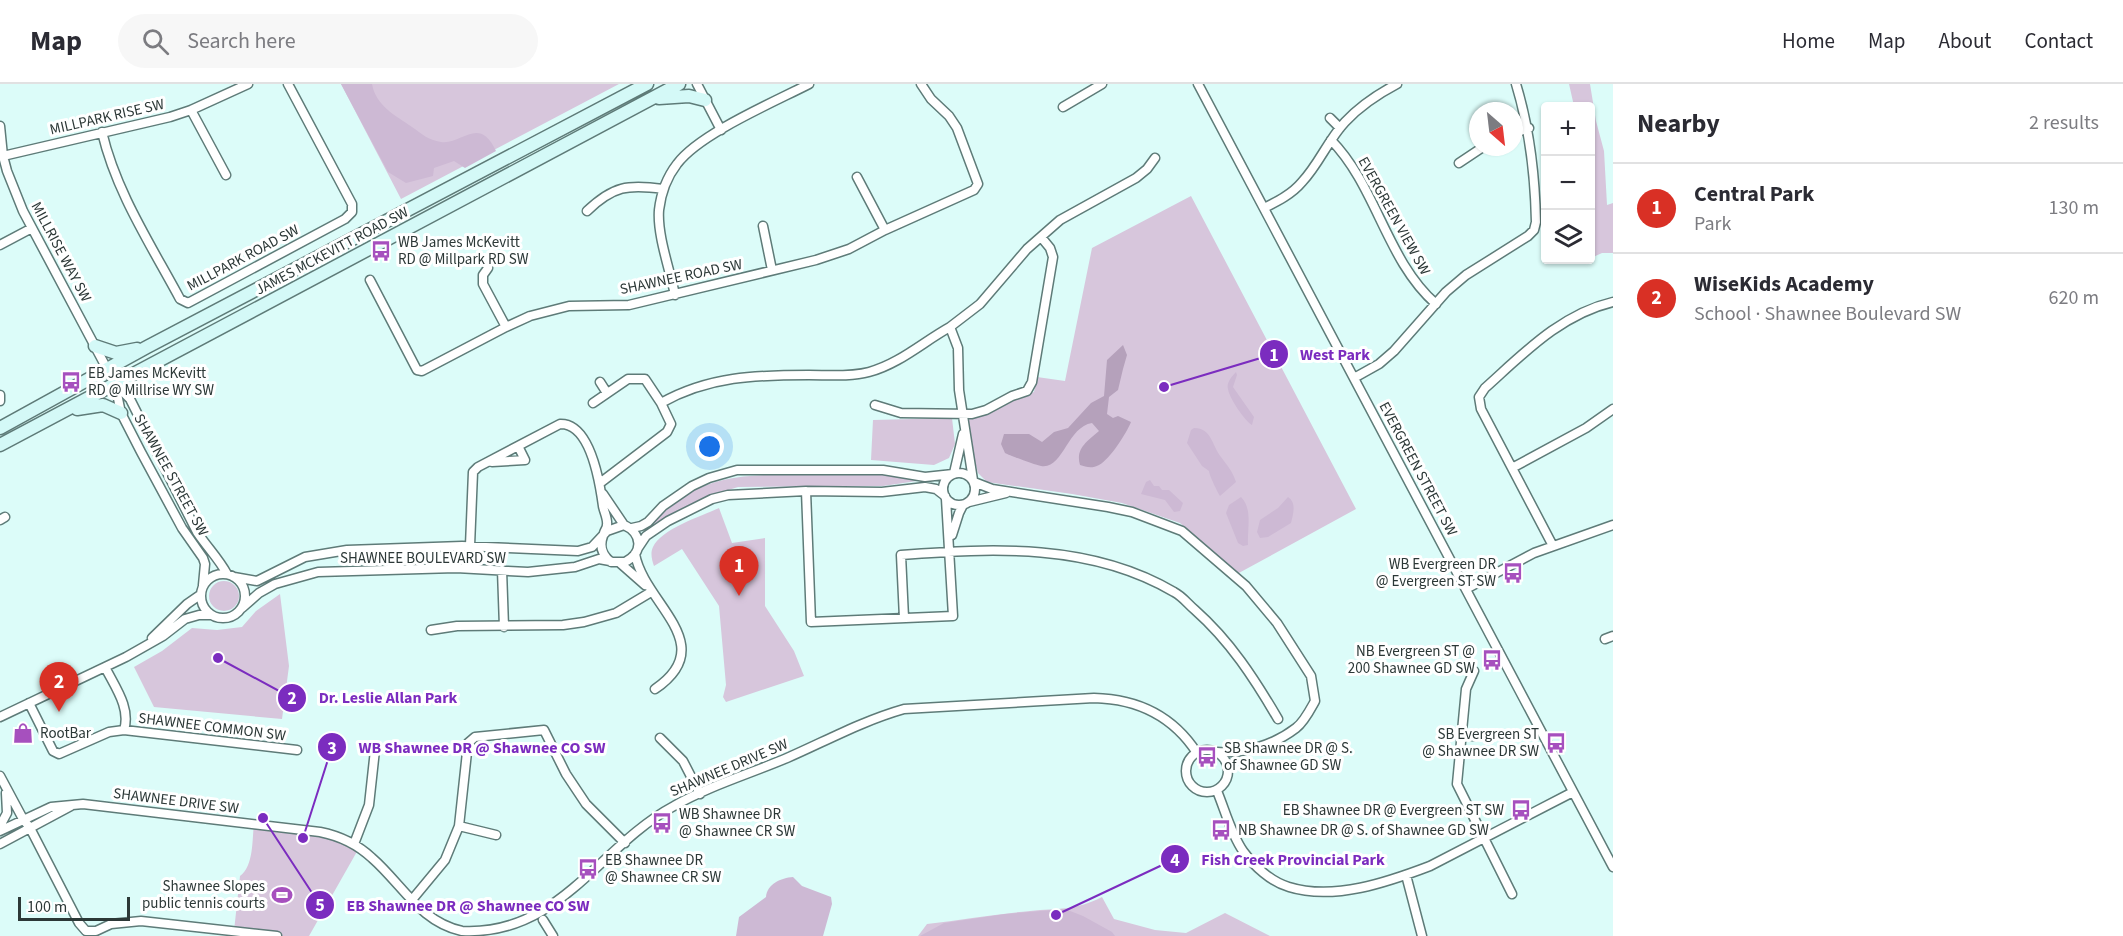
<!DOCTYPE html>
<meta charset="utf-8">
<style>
:root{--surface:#fff;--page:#f7f7f7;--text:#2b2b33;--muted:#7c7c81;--line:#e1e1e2;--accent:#d93025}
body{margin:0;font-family:"Source Sans 3",sans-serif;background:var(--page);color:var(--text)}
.controls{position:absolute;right:18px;top:18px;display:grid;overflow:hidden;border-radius:6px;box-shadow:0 2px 4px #0004}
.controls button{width:54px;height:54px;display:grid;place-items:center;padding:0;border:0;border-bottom:2px solid var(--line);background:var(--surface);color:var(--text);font:30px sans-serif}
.compass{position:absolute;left:1469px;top:18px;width:54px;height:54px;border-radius:50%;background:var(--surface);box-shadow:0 2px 4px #0004;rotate:152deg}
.scale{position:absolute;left:18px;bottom:15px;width:112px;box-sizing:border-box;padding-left:6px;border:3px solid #2c3837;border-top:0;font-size:16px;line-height:21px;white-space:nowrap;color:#2c3837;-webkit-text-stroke:4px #fff;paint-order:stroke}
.you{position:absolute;left:710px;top:363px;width:21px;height:21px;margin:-15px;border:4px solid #fff;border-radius:50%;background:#1a73e8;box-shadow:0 0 0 9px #1a73e833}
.badge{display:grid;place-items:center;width:39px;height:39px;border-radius:50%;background:var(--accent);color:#fff;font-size:20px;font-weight:700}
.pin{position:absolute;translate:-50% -50px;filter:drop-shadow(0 2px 3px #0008)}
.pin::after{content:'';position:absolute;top:32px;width:21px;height:18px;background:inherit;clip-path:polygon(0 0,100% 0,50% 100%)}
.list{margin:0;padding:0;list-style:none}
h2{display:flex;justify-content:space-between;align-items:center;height:78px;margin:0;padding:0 24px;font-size:26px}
h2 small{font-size:20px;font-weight:400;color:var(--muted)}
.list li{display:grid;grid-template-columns:39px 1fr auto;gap:18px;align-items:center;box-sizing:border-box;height:90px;padding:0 24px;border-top:2px solid var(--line)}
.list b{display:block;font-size:22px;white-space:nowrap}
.list p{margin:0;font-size:20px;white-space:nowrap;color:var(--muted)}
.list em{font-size:20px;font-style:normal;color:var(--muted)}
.icon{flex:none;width:33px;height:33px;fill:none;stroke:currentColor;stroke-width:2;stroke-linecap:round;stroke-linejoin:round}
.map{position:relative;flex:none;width:1613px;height:852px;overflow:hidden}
header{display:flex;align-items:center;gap:36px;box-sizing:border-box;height:84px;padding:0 30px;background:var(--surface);border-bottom:2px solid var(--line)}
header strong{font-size:28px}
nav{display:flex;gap:33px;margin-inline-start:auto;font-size:21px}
.search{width:420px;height:54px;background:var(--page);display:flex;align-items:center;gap:15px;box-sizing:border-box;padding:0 21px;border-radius:33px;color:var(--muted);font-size:22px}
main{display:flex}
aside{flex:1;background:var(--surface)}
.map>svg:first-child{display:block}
</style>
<header>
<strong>Map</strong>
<div class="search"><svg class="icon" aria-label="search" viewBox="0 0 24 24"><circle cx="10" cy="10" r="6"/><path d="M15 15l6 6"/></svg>Search here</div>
<nav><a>Home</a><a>Map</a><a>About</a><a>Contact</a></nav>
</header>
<main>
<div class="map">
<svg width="1613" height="852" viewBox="0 0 1613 852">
<rect width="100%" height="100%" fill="#dcfcf9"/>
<path fill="#d7c6dc" d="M 341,0 L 619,0 L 401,115 Z
M 1569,0 L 1590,0 L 1596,37 L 1604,67 L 1607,121 L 1613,119 L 1613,169 L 1602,169 L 1591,174 L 1590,22 L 1574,22 Z
M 1191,112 L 1356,425 L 1237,490 L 1180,439 L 1122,419 L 1072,410 L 987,398 L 978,389 L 963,334 L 1034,308 L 1037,293 L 1065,297 L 1092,164 Z
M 952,334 L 955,360 L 949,374 L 934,381 L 871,376 L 873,336 Z
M 882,390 L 902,392 L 917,397 L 883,402 L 738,403 L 706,413 L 652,441 C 695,391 737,391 799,390 C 827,390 854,390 882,390 Z
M 719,424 L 732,459 L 765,454 L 765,522 L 794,567 L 804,592 L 726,618 L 723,613 L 726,601 L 719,522 L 682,465 L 654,482 C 652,476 650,469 653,463 C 661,445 702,432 719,424 Z
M209 512a15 15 0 1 1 30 0a15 15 0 1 1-30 0Z
M 280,510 L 289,582 L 282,635 L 154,623 L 134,583 L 162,567 L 192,544 L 217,546 L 242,543 L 256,527 Z
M 254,740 L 304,745 L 359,764 L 309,852 L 277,852 L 234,847 L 240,792 C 254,782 252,755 254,740 Z
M 1102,813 L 1114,835 L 1155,846 L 1186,849 L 1225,829 L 1270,852 L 918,852 L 927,840 C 961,836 995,830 1030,827 C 1059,824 1074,827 1102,813 Z"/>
<path fill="#cdb9d4" d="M 341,0 L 372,0 C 376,22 395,31 412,43 C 422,50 428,56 441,58 C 462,61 479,31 496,67 L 465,84 L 454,77 L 434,84 L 433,92 L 406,99 L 388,88 Z
M 1236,288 L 1237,291 L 1233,303 L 1254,333 L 1252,341 C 1245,337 1229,314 1228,305 C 1226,299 1232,292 1236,288 Z
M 1194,344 C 1212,344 1212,362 1221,373 C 1227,381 1233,388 1236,398 L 1220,412 C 1218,409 1209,391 1209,387 L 1202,382 L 1187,359 L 1191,346 Z
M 1150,396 L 1154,402 L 1159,402 L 1162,406 L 1169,406 L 1183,419 L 1180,427 L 1174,428 L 1165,416 L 1141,410 L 1146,398 Z
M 1241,413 C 1253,425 1247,445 1248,461 L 1243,462 L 1238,459 L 1226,429 L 1229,421 Z
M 1288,413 C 1297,419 1293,430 1291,439 L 1268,453 L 1260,454 L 1257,448 L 1260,436 L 1278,424 Z
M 793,793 L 802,802 L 831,813 L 832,820 L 823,852 L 736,852 L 739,833 L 766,813 C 767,800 781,794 793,793 Z
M 1065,825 L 1083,832 L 1112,848 L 1115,852 L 920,852 L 944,839 L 1005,830 Z"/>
<path fill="#b5a1bb" d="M 1123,261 L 1127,271 L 1123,285 L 1118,306 L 1109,313 L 1107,330 L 1113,334 L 1118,332 L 1131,338 C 1126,350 1110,375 1099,381 C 1092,385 1086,383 1080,381 C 1075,364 1088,357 1099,347 L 1092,339 C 1067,343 1063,386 1041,382 C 1035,381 1011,372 1005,369 L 1001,360 L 1004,350 L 1029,350 L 1042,358 L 1054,348 L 1068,344 L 1091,319 L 1104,312 L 1107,276 Z"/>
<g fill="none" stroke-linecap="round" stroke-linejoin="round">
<g stroke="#5e7b78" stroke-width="11">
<path id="street" d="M 697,0 L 721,46
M 1198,0 L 1613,783
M 1063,23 L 1102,0
M 191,26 L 226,91
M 1330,34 L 1340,44
M 0,42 L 3,72 L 7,87 L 23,127 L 115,300 L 130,315 L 197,448 C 207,463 219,475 227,490
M 102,48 C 116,108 151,161 180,215 L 188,219 L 345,135 L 352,128 L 352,120 L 288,0
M 1514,49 L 1529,44
M 1331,56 C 1377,103 1386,176 1436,220
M 3,72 L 170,33 L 191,26 L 248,0
M 1459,79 L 1483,63
M 857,93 L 885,146
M 1264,124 C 1278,117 1292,110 1302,98 C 1319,80 1328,56 1345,38 C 1360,22 1378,10 1397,0
M 587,127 C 613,102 628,100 663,105
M 763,142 L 772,186
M 0,161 L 32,144
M 488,184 L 483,191 L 483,200 L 506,243
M 370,196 L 417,286 L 422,287 L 506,243 L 530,232 L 569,222 L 629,221 L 816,176 L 849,165 L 885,146 L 974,106 L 978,100 L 957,44 L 949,32 L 931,15 L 921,0
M 675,211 C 670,186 657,151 659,126 C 661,109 667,93 677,80 C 699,50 774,18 809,0
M 950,243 L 980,220 L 1027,165 L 1060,136 L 1136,94 L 1147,85 L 1155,74
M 1354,294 L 1379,280 L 1394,267 L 1446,208 L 1466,191 L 1528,152 L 1534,146 L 1536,138 C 1535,90 1530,46 1516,0
M 600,298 L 607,309
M 115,300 L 121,329 L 141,368 L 182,444 L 203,474 L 205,480 L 203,501
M 0,311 L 0,317
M 593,319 L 628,295 L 645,295 L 661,319 L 671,340 L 667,348 L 600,399
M 661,319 C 709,292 756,291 809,291 C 828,291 850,293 869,288 C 899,280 923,258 950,243 L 958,264 L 959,306 L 973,396
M 875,321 L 901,329 L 972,330 L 986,326 L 1012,312 L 1027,307 L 1032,298 L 1053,173 L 1050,164 L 1041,153
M 492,378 L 525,376 L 518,362
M 1512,384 L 1586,344 L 1613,325
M943 405a16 16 0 1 1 32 0a16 16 0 1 1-32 0Z
M 954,389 L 963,350
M 974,398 L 992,405 L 1108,423 L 1132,428 L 1182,447 L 1246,502 L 1277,539 L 1311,592 L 1315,617 C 1310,626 1304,638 1296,644 C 1274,661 1244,670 1217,668
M 806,407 L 811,538 L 953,532 L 946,415
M 603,410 L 624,441
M 969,418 L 1006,409
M 0,436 L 5,433
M 632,444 L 641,442 L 648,438 L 663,422 L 692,402 L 709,394 L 737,386 L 883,386 L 925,393 L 953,390
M 952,451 L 959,429 L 963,421
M 470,462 L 473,388 L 478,383 L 560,340 C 591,339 600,400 603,422 C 604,428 608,435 607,441 C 607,444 605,446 604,449
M 1553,462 L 1481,325 L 1479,313 L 1485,304 C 1523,270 1561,230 1613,218
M 638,464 L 646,452 L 668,437 L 712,415 L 728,411 L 806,407 L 882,408 L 925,403 L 936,405 L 945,412
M 635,470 C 644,520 721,560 655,605
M 620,479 L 645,501
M 502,486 L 504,543
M201 512a22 22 0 1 1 44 0a22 22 0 1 1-44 0Z
M 234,493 L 257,497 L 305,473 L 347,466 L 462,462 L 578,467 L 592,463 L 607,447 L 624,441 C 642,449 644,469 625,478 L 611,478 C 602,471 599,463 603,452
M 1466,505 L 1534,469 L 1613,441
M 242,524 L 259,509 L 275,500 L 318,488 L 456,484 L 528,488 L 575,483 L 599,475 L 610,477
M 904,534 L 901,471 C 993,464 1091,459 1174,508 C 1182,512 1188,520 1195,526 C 1230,557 1254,594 1278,635
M 431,546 L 457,542 L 563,541 L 584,538 L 616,529 L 651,508
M 152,554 L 187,520 L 200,511
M 1605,555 L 1613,552
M 1474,587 L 1466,605 L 1457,700 L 1512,810
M 29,619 L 53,667 L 59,670 L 109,648 L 124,646 C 131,624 115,603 105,583
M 0,633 L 126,573 L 163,552 L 185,535 L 199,531 L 211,531
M 124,646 L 297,666
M 1461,652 L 1475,652
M 660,654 L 683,677 L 700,710
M1186 687a21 21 0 1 1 42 0a21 21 0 1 1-42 0Z
M 0,692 L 23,735 L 30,744 L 79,839 L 86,847 L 96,847 L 111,840 L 141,837 L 277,852
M 1217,707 C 1225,726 1231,750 1243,767 C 1254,782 1271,798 1289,803 C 1334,817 1388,798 1430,782 L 1573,708
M 0,742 L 7,729 L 6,709
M 459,742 L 496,751
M 0,747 L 51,723 L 83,720 L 320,748 C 340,752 357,760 372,774 C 402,800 420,838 462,847 C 560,852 599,762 674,722 C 709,702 749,690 787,674 C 826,657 862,637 904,625 L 1094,614 C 1138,615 1173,632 1197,669
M 0,760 L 71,722
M 354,760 L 369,721 L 375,666
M 1406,791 L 1422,852
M 411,817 L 445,776 L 459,742 L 468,659 L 475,653 L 544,646 L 566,690 L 586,720 L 625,759
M 543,836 L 553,852"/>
</g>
<g stroke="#5e7b78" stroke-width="15">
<path id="secondary" d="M 659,14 L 689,12 L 705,16
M 95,262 L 116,269 L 137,265
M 77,325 L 103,321 L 121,329
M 0,344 L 147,263 L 647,0
M 0,361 L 679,0"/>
</g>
<use href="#street" stroke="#fff" stroke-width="8"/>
<use href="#secondary" stroke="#d4f9f7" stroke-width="12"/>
</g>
<defs>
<g id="bus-bare" transform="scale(1.62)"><path d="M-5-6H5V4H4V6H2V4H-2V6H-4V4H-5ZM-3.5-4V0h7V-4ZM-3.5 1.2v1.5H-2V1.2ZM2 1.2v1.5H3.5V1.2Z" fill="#a650be" stroke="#fff" stroke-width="2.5" paint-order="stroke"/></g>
<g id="shop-bare" transform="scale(1.62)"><path d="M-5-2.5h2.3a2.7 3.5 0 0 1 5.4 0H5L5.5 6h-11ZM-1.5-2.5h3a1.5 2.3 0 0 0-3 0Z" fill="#a650be" stroke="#fff" stroke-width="2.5" paint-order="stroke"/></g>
<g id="stadium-bare" transform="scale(1.62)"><path d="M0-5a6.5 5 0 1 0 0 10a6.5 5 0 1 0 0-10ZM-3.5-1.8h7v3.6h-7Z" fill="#a650be" stroke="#fff" stroke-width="2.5" paint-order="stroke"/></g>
</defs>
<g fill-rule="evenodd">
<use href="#bus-bare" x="381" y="167"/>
<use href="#bus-bare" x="71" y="298"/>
<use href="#bus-bare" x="1513" y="489"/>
<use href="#bus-bare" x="1492" y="576"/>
<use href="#shop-bare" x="23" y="649"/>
<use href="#bus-bare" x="1556" y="659"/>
<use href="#bus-bare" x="1207" y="673"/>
<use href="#bus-bare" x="1521" y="726"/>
<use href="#bus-bare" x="662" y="739"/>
<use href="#bus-bare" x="1221" y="746"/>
<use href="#bus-bare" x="588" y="785"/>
<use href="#stadium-bare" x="282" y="811"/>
</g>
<g text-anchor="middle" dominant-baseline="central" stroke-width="6" stroke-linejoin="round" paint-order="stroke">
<g font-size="15" fill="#2c3837" stroke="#fff">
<text transform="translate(107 33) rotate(-13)">MILLPARK RISE SW</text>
<text transform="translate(1394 132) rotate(61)">EVERGREEN VIEW SW</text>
<text transform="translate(332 167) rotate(-28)">JAMES MCKEVITT ROAD SW</text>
<text transform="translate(61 168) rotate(62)">MILLRISE WAY SW</text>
<text transform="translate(243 174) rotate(-28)">MILLPARK ROAD SW</text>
<text transform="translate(681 193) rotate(-12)">SHAWNEE ROAD SW</text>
<text transform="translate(1418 385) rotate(62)">EVERGREEN STREET SW</text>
<text transform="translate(171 391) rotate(61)">SHAWNEE STREET SW</text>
<text x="423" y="474">SHAWNEE BOULEVARD SW</text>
<text transform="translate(212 643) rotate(7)">SHAWNEE COMMON SW</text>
<text transform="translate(729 684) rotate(-23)">SHAWNEE DRIVE SW</text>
<text transform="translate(176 717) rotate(7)">SHAWNEE DRIVE SW</text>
</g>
<g font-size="15" fill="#2c3837" stroke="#fff" text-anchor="start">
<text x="398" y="158">WB James McKevitt<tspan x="398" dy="17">RD @ Millpark RD SW</tspan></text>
<text x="88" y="289">EB James McKevitt<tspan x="88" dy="17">RD @ Millrise WY SW</tspan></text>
<text x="1496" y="480" text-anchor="end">WB Evergreen DR<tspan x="1496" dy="17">@ Evergreen ST SW</tspan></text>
<text x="1475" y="567" text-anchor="end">NB Evergreen ST @<tspan x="1475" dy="17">200 Shawnee GD SW</tspan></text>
<text x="40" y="649">RootBar</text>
<text x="1539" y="650" text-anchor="end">SB Evergreen ST<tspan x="1539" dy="17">@ Shawnee DR SW</tspan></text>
<text x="1224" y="664">SB Shawnee DR @ S.<tspan x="1224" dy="17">of Shawnee GD SW</tspan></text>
<text x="1504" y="726" text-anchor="end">EB Shawnee DR @ Evergreen ST SW</text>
<text x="679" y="730">WB Shawnee DR<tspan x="679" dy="17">@ Shawnee CR SW</tspan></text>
<text x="1238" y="746">NB Shawnee DR @ S. of Shawnee GD SW</text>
<text x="605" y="776">EB Shawnee DR<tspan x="605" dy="17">@ Shawnee CR SW</tspan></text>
<text x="265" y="802" text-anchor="end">Shawnee Slopes<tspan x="265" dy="17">public tennis courts</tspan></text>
</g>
</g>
<path fill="none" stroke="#7b2cbf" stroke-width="2" d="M1164 303L1274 270M218 574L292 614M303 754L332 663M1056 831L1175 775M263 734L320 821"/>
<g fill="#7b2cbf" stroke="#fff" stroke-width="2">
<circle cx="1164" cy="303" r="6"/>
<circle cx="218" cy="574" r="6"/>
<circle cx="303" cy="754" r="6"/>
<circle cx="1056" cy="831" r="6"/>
<circle cx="263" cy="734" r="6"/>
<circle cx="1274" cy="270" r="15"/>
<circle cx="292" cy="614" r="15"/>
<circle cx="332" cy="663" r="15"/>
<circle cx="1175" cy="775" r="15"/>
<circle cx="320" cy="821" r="15"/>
</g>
<g font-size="18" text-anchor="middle" font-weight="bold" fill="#fff">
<text x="1274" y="277">1</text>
<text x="292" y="620">2</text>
<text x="332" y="670">3</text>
<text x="1175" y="782">4</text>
<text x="320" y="827">5</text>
</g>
<g font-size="16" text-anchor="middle" font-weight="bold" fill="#7b2cbf" stroke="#fff" stroke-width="6" stroke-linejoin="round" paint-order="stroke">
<text x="1335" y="276">West Park</text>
<text x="388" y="619">Dr. Leslie Allan Park</text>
<text x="482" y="669">WB Shawnee DR @ Shawnee CO SW</text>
<text x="1293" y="781">Fish Creek Provincial Park</text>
<text x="468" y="827">EB Shawnee DR @ Shawnee CO SW</text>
</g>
</svg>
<div class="controls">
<button>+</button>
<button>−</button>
<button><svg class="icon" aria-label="layers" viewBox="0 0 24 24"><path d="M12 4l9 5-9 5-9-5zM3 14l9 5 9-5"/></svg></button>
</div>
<svg class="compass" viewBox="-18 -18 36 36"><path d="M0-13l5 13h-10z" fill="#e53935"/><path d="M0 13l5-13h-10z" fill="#7c7c81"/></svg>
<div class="scale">100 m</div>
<div class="you"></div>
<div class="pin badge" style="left:739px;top:512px">1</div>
<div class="pin badge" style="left:59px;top:628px">2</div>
</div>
<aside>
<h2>Nearby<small>2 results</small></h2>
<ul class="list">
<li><span class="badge">1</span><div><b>Central Park</b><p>Park</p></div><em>130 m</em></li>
<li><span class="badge">2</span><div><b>WiseKids Academy</b><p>School · Shawnee Boulevard SW</p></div><em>620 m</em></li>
</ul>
</aside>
</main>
